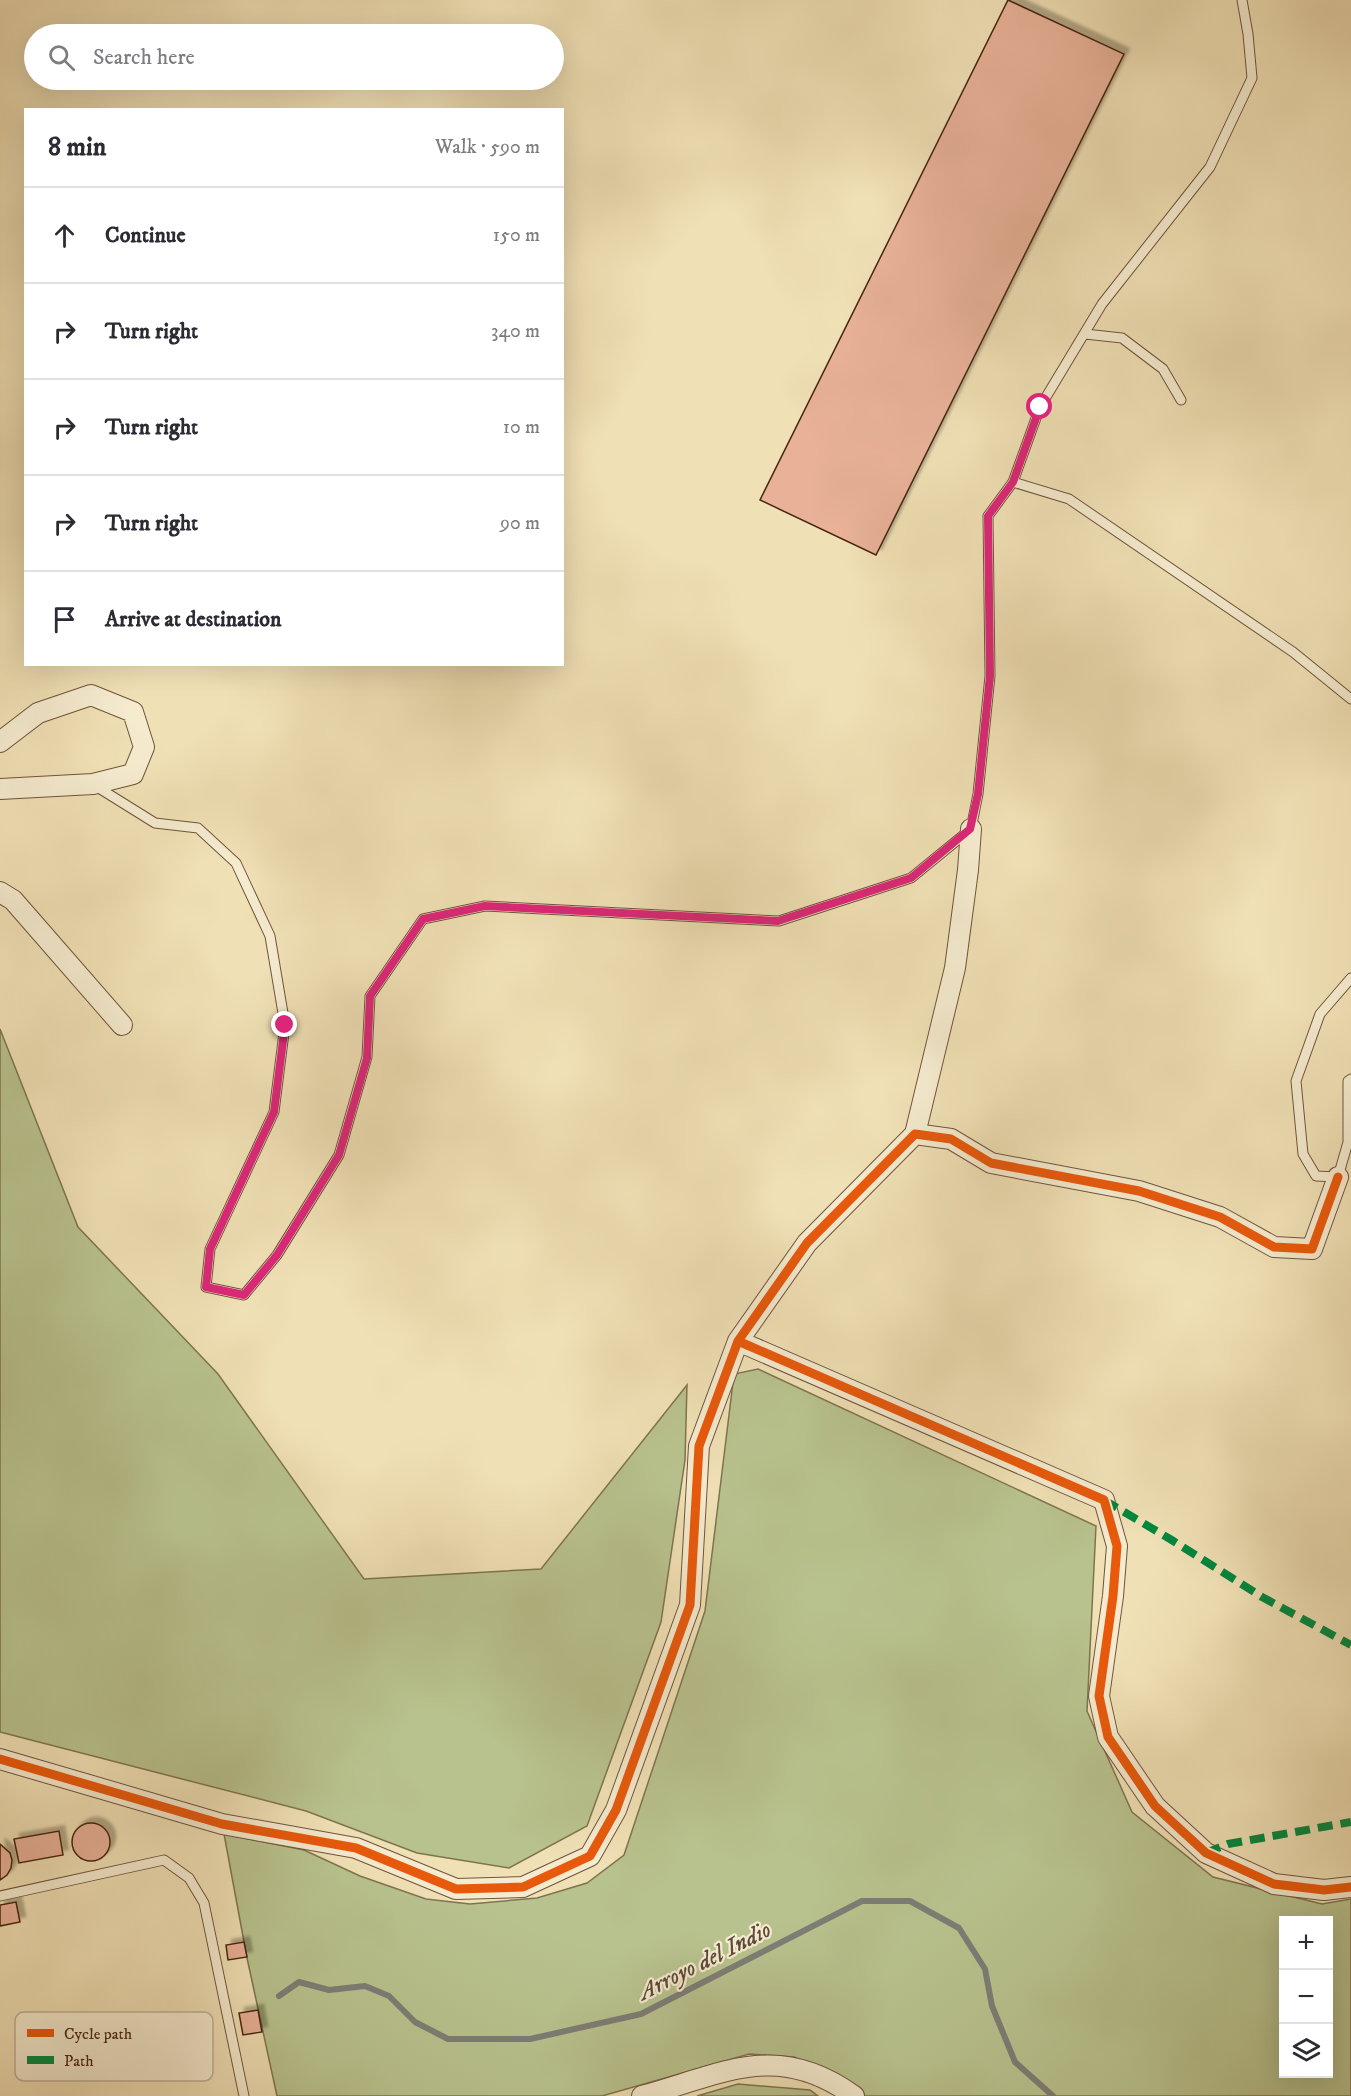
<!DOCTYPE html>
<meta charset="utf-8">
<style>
:root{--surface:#fff;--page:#f2f2f3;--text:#2b2b33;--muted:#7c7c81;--line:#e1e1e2}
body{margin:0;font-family:"IM FELL DW Pica",serif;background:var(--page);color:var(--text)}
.controls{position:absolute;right:18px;bottom:18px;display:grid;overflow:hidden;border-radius:0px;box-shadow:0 6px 24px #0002}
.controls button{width:54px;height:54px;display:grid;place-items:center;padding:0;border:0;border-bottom:2px solid var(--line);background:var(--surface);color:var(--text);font:30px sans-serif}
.stop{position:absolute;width:18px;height:18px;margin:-14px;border:4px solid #db2777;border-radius:50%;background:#fff}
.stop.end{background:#db2777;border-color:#fff;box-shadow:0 2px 6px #0008}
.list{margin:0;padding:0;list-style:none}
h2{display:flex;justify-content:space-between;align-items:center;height:78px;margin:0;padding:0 24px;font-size:26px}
h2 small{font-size:20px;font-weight:400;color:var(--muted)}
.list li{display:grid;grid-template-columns:39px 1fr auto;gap:18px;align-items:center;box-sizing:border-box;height:96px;padding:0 24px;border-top:2px solid var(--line)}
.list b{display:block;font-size:22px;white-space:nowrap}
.list em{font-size:20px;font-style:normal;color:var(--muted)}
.icon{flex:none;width:33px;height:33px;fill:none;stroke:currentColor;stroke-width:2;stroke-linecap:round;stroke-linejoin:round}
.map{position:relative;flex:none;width:1351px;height:2096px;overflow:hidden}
.search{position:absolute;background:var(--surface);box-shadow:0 6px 24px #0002;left:24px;top:24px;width:540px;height:66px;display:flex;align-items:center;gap:15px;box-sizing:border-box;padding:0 21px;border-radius:33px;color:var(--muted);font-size:22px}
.panel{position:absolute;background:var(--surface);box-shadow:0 6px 24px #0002;left:24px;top:108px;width:540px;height:558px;border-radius:0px}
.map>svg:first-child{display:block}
</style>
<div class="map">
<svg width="1351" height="2096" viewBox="0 0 1351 2096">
<defs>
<filter id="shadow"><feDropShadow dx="5.5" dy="-5.5" stdDeviation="1.5" flood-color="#0004"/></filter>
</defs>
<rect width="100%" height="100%" fill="#f0e0b5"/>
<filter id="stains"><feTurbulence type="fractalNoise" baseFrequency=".00333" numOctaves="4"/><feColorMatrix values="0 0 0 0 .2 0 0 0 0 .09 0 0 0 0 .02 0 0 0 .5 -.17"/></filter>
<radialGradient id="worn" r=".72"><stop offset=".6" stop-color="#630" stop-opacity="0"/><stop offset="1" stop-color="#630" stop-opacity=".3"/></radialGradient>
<path fill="#b8c28e" stroke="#7f7450" stroke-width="1.5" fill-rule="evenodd" d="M 0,1029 L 78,1227 L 218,1374 L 364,1579 L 541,1569 L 687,1385 L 685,1460 L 661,1622 L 587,1826 L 509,1868 L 417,1853 L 306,1811 L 0,1732 Z
M 758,1369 L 1096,1526 L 1087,1711 L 1132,1812 L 1213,1877 L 1322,1904 L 1351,1899 L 1351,2096 L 862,2096 L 833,2075 L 794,2057 L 749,2054 L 602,2096 L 277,2096 L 247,1958 L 224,1834 L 304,1850 L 360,1876 L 426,1899 L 470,1904 L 537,1898 L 587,1883 L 624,1855 L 705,1611 L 734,1374 ZM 1284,1920 L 1328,1920 L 1328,2074 L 1284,2074 Z
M 738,2084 L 810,2090 L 818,2096 L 697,2096 Z"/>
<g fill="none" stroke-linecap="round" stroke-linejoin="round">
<path stroke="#7d7e76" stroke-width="6" d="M 279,1996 L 299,1982 L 329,1990 L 365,1986 L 389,1996 L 415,2022 L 448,2039 L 530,2039 L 641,2014 L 862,1901 L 910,1901 L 959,1928 L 985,1969 L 992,2006 L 1015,2062 L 1053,2096"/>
</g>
<path fill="#e8b198" stroke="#462511" stroke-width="1.5" filter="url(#shadow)" d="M 1008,0 L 1124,54 L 876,555 L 760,500 Z
M72 1842a19 19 0 1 1 38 0a19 19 0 1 1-38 0Z
M 59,1831 L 63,1855 L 19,1863 L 14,1839 Z
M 0,1844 L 10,1853 L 12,1860 L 11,1868 L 7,1875 L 0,1880 Z
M 16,1902 L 20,1922 L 0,1926 L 0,1905 Z
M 244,1942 L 247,1957 L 228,1960 L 226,1945 Z
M 258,2010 L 262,2032 L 243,2035 L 239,2013 Z"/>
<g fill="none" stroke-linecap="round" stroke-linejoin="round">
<g stroke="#70543a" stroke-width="11">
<path id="lane" d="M 1085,334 L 1122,338 L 1163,369 L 1181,400
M 1013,482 L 1040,407 L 1102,304 L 1210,167 L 1252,78 L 1248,34 L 1242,0
M 94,785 L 155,823 L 198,828 L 236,863 L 270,936 L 285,1025 L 274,1112 L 210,1249 L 206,1287 L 244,1295 L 277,1255 L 339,1155 L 367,1057 L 370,996 L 423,919 L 485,906 L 779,921 L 911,878 L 971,829 L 978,794 L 990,676 L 988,516 L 1013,482 L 1069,499 L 1293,652 L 1351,699
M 1351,978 L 1320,1014 L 1296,1081 L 1303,1154 L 1316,1176 L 1338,1177 L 1348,1142 L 1348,1081 L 1351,1079
M 0,1896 L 164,1860 L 189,1878 L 204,1903 L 244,2096"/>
</g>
<g stroke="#70543a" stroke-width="22">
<path id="street" d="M 0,742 L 38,713 L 91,695 L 133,712 L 144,747 L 133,774 L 93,784 L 0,789
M 0,892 L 13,900 L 122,1025
M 915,1134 L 955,968 L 968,870 L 971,829
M 738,1341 L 1104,1500 L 1117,1546 L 1113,1596 L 1099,1696 L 1108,1737 L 1155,1806 L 1206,1853 L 1274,1884 L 1324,1890 L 1351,1887
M 0,1759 L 222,1824 L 356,1848 L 456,1889 L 523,1887 L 590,1856 L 616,1810 L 690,1605 L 699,1446 L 738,1341 L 807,1243 L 915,1134 L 951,1139 L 991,1163 L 1139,1191 L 1220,1217 L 1274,1247 L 1312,1249 L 1338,1177
M 642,2096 C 723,2074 777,2040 854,2096"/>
</g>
<use href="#lane" stroke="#f5ebcf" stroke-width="9"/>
<use href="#street" stroke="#f5ebcf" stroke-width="20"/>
<path stroke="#00873e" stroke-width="8" stroke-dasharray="15 8" stroke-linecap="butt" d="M 1104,1500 L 1170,1539 L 1262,1597 L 1351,1645
M 1206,1853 L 1228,1844 L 1351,1822"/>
<g stroke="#f5ebcf" stroke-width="13">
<path id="cycleway" d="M 738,1341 L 1104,1500 L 1117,1546 L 1113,1596 L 1099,1696 L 1108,1737 L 1155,1806 L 1206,1853 L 1274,1884 L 1324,1890 L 1351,1887
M 0,1759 L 222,1824 L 356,1848 L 456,1889 L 523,1887 L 590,1856 L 616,1810 L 690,1605 L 699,1446 L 738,1341 L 807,1243 L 915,1134 L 951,1139 L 991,1163 L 1139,1191 L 1220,1217 L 1274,1247 L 1312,1249 L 1338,1177"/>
</g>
<use href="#cycleway" stroke="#e8590c" stroke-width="9"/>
</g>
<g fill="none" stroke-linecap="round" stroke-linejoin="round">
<path stroke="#db2777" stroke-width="8" d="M 285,1025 L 274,1112 L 210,1249 L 206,1287 L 244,1295 L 277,1255 L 339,1155 L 367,1058 L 370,996 L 423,919 L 485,906 L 778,921 L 911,878 L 970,829 L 978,794 L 990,676 L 988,516 L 1013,482 L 1040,407"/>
</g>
<g text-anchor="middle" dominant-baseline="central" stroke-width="4.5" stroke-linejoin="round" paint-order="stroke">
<g font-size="24" font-style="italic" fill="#5d4a3b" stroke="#f5ebcf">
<text transform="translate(705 1961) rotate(-27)">Arroyo del Indio</text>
</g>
</g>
<rect x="15" y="2012" width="198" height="69" rx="9" fill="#f5ebcf" stroke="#c0b096" stroke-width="1.5"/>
<rect x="27" y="2029" width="27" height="8" fill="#e8590c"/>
<rect x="27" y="2056" width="27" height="8" fill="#00873e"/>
<g font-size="16" fill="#462511">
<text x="64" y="2039">Cycle path</text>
<text x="64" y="2066">Path</text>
</g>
<rect width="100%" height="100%" filter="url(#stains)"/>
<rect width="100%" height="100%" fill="url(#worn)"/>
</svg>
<div class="controls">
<button>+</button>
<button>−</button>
<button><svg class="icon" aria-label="layers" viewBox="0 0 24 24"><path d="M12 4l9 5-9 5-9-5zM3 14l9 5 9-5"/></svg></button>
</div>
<div class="stop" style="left:1040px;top:407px"></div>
<div class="stop end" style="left:285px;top:1025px"></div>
<div class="search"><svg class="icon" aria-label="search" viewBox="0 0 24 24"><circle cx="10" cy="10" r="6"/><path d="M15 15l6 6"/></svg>Search here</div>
<section class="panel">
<h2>8 min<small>Walk · 590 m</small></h2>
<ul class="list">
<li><svg class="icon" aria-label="ahead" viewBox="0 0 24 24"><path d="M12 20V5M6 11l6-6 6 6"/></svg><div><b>Continue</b></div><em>150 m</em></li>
<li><svg class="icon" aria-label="right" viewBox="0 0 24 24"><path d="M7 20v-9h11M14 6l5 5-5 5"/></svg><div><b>Turn right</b></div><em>340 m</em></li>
<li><svg class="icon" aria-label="right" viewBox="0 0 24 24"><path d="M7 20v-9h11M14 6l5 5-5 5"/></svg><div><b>Turn right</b></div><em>10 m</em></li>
<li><svg class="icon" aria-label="right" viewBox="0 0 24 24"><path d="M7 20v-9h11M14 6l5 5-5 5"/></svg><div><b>Turn right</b></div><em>90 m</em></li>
<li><svg class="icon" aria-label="arrive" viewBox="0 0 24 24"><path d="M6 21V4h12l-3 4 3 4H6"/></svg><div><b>Arrive at destination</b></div></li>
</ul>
</section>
</div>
